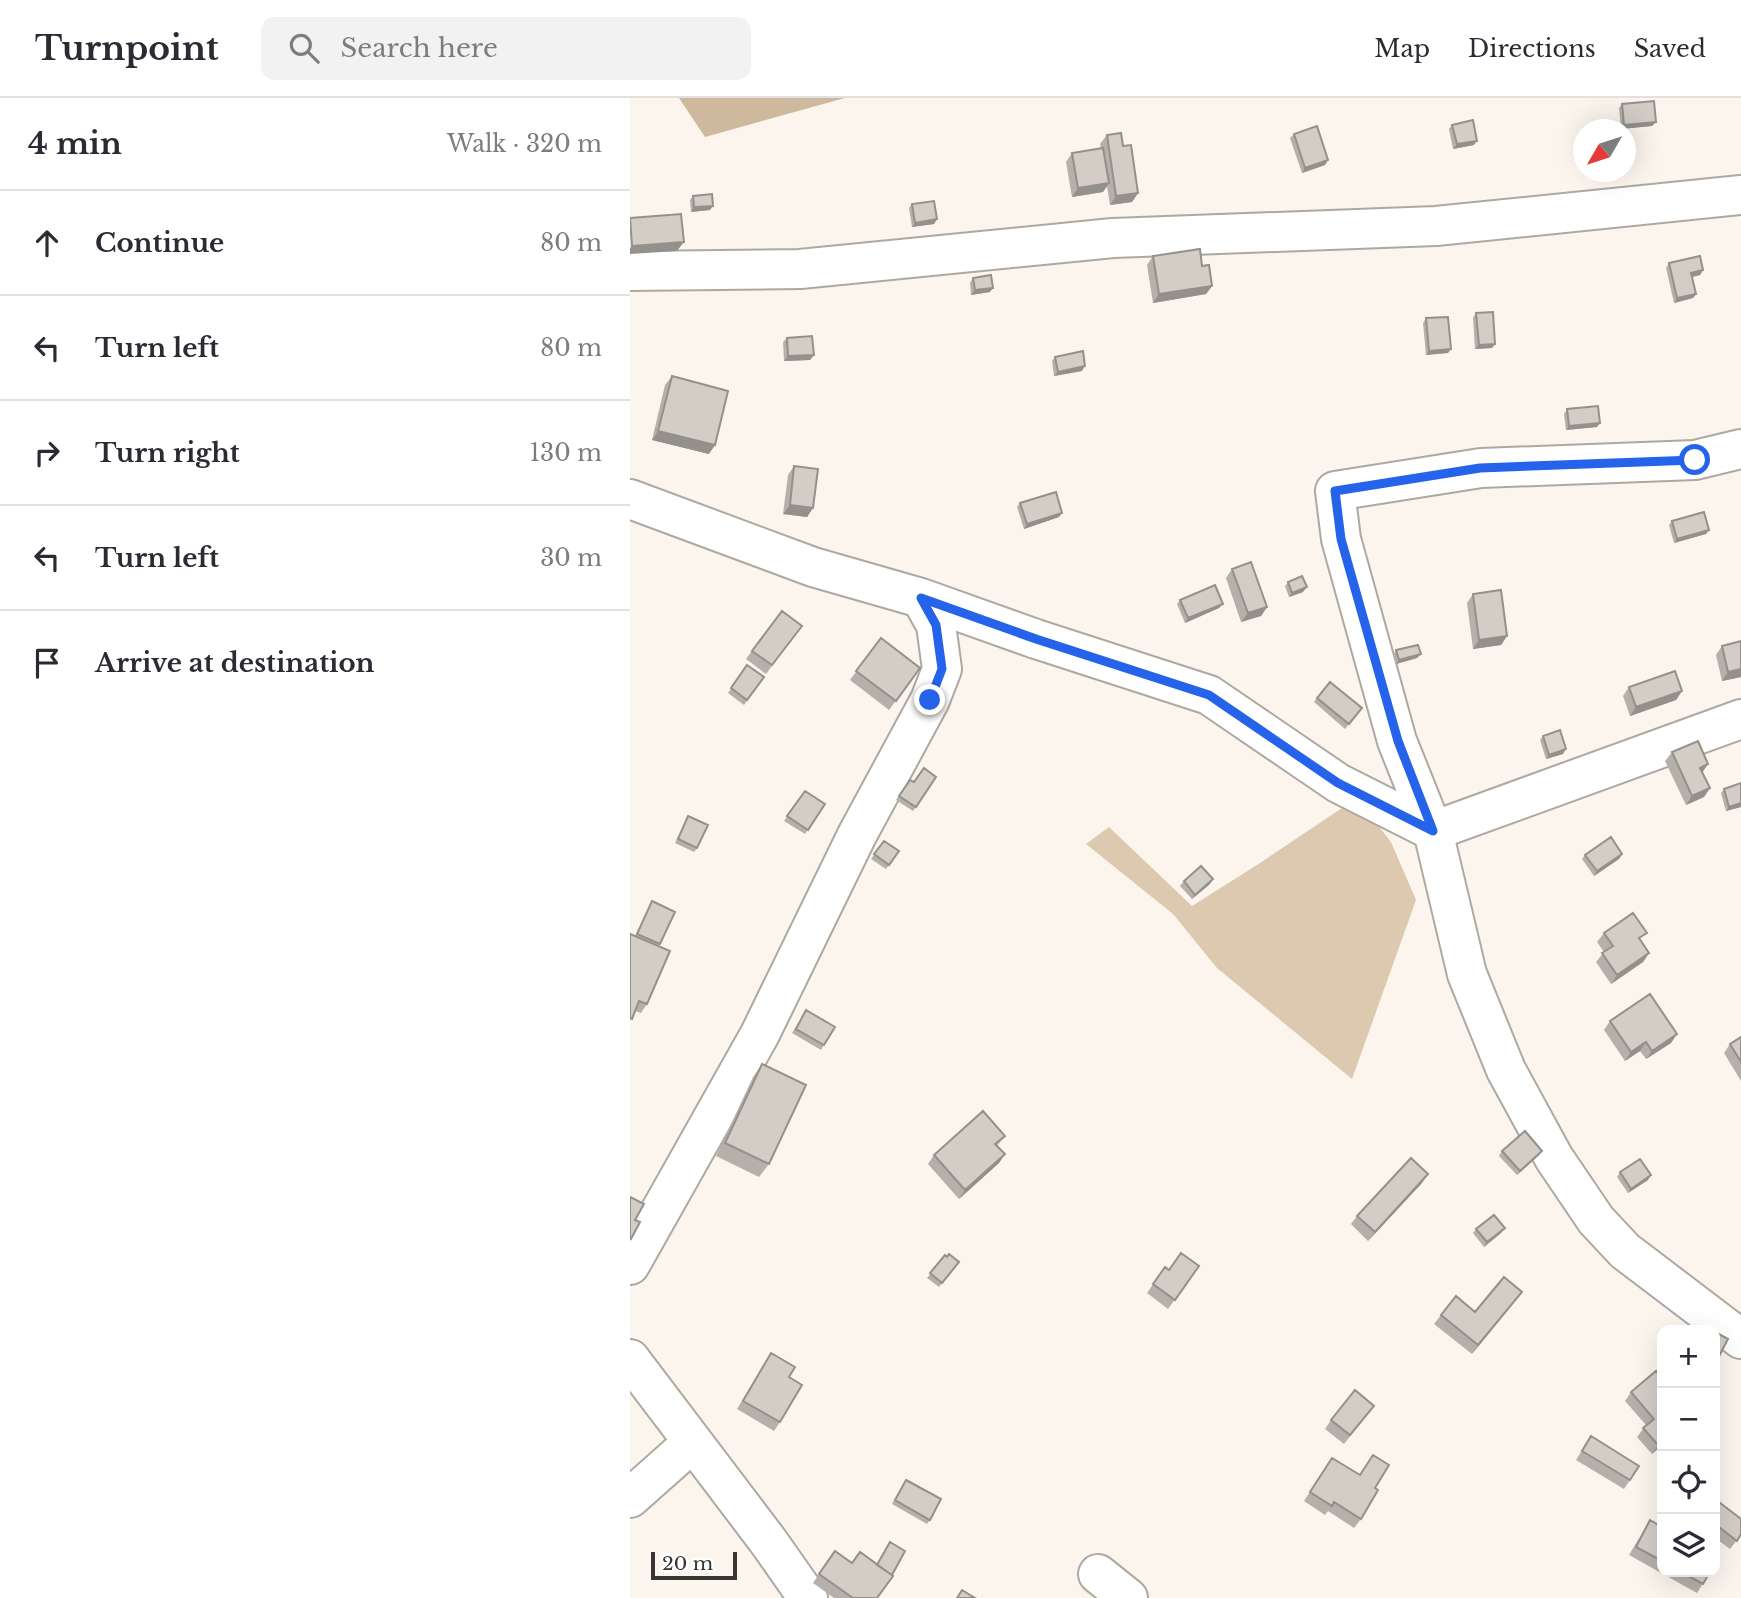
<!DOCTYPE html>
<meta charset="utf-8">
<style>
:root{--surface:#fff;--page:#f2f2f3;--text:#2b2b33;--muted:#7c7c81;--line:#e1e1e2}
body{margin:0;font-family:"Libre Baskerville",serif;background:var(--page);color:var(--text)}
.controls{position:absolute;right:21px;bottom:21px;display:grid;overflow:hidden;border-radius:14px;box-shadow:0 7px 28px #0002}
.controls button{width:63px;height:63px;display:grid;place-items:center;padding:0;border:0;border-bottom:2px solid var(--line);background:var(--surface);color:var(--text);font:35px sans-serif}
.compass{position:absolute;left:943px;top:21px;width:63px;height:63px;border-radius:50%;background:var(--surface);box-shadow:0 7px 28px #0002;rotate:231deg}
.scale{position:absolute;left:21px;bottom:18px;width:86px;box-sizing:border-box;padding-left:7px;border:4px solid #383633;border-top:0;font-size:19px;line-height:24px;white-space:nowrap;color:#383633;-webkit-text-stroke:5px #fff;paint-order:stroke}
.stop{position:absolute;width:21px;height:21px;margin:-16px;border:5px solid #2563eb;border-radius:50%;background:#fff}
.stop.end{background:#2563eb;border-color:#fff;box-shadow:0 2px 7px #0008}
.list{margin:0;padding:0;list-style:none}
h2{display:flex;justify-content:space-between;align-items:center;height:91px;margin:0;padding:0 28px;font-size:30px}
h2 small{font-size:23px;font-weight:400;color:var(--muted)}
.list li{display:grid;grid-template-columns:46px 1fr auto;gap:21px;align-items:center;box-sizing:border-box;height:105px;padding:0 28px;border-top:2px solid var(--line)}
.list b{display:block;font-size:26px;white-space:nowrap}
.list em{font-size:23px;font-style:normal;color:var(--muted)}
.icon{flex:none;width:38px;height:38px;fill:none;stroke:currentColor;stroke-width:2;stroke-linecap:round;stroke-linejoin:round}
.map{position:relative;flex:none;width:1111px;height:1500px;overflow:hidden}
header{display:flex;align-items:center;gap:42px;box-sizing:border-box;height:98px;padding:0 35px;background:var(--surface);border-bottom:2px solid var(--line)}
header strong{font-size:33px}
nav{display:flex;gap:38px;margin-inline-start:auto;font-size:24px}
.search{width:490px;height:63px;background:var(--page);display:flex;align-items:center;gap:18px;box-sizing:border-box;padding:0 24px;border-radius:14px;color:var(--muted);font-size:26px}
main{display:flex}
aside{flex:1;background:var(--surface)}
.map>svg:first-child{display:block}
</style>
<header>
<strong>Turnpoint</strong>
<div class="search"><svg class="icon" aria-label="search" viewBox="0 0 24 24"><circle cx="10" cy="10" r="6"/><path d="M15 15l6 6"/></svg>Search here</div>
<nav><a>Map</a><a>Directions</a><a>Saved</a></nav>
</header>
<main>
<aside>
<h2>4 min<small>Walk · 320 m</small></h2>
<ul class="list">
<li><svg class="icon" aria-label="ahead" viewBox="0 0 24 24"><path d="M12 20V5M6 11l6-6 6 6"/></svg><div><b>Continue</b></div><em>80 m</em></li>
<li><svg class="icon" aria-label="left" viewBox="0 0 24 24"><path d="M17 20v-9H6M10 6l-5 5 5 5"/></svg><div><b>Turn left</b></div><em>80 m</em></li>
<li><svg class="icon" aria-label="right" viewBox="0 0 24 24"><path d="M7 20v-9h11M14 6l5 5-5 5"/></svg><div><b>Turn right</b></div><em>130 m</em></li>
<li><svg class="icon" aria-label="left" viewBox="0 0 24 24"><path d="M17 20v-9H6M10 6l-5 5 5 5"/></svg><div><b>Turn left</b></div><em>30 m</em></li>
<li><svg class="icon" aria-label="arrive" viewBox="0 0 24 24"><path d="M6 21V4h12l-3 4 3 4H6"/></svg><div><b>Arrive at destination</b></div></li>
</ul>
</aside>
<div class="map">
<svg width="1111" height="1500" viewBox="0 0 1111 1500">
<rect width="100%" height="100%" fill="#fbf5ed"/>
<path fill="#ddc9af" d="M 727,700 L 761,744 L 786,802 L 722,981 L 587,870 L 543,816 L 456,746 L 479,729 L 562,808 L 627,767 Z"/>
<path fill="#ceb99f" d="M 49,0 L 215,0 L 75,39 Z"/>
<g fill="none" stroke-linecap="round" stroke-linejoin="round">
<g stroke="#aea8a1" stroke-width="42">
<path id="minor" d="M 0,173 L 170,171 L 483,140 L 806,128 L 1111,97
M 1111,351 L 1065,362 L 851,370 L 705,393 L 711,441 L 767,643 L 803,733 L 1111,621
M 0,401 L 183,469 L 291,500 L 406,541 L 579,597 L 708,685 L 803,733 L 837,876 L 876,972 L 924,1060 L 966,1122 L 995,1153 L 1111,1241
M 0,1167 L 130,936 L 227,737 L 300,602 L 312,571 L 306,527 L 291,500
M 0,1261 L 138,1443 L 178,1500
M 0,1400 L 63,1344
M 468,1476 L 498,1500"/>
</g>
<use href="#minor" stroke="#fff" stroke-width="38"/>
</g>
<path fill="#b5b0aa" d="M 992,6 L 1026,24 L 1022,28 L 991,31 L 989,10 Z
M 822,27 L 844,47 L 823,51 L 819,31 Z
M 664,36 L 698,62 L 695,67 L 672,75 L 660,40 Z
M 477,37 L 493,48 L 508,95 L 502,104 L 480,107 L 477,88 L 473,94 L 442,99 L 436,64 L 442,55 L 471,50 L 470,46 Z
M 63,98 L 80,112 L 61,114 L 60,102 Z
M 282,106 L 307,121 L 304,126 L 282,129 L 279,110 Z
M 523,158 L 572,168 L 582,188 L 576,196 L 523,205 L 517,167 Z
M 1039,165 L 1073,172 L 1070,177 L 1062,179 L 1066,196 L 1063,200 L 1044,205 L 1036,170 Z
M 343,180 L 360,194 L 341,197 L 340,185 Z
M 846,215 L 865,246 L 862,250 L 845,251 L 843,220 Z
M 796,220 L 818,255 L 796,257 L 793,225 Z
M 157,240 L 184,257 L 180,262 L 154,263 L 153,244 Z
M 425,259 L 452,273 L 424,278 L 422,263 Z
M 42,278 L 79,356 L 22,342 L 35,287 Z
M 937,311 L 967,329 L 936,332 L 934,316 Z
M 164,368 L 183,410 L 177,419 L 153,416 L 158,377 Z
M 390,405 L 429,419 L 394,431 L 387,409 Z
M 1042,423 L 1079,432 L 1076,436 L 1044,445 L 1039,427 Z
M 602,471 L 637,509 L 631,518 L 611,524 L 596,480 Z
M 658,484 L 673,494 L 659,499 L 655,488 Z
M 843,496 L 877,538 L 871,547 L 843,551 L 837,505 Z
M 550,502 L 593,506 L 589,510 L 555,525 L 547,506 Z
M 152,513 L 172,528 L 136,576 L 116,561 Z
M 251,540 L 290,570 L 259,612 L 220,582 Z
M 1111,543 L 1111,579 L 1092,583 L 1086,557 L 1092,548 Z
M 766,552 L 791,556 L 787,560 L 766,566 L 763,557 Z
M 117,567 L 134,579 L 114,607 L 98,595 Z
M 700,584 L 732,610 L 715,631 L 684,604 Z
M 999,589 L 1052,593 L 1046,602 L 1000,618 L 993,598 Z
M 913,638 L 933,656 L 916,661 L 910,642 Z
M 1042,654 L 1080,690 L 1074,699 L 1056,707 L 1035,663 Z
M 306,679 L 283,713 L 266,702 L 280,682 L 284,684 Z
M 1111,685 L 1111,709 L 1096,713 L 1091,695 L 1094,691 Z
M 175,693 L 195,706 L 175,736 L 154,723 Z
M 58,718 L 67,750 L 64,754 L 45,745 Z
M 254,743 L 269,753 L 256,771 L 241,761 Z
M 992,756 L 989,761 L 964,778 L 952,761 L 955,757 Z
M 554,783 L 580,786 L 562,801 L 550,788 Z
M 22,803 L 30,846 L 28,848 L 17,906 L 11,915 L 5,913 L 0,923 L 0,836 L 5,838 Z
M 974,835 L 1011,843 L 1019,855 L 1013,864 L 981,886 L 966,864 L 974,854 L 967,844 Z
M 176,912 L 194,947 L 191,952 L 162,935 Z
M 980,923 L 1041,945 L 1016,961 L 1010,953 L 995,963 L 974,932 Z
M 1111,939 L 1111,983 L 1094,955 L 1100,946 Z
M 132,966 L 139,1066 L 129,1079 L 86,1058 L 123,979 Z
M 375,1038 L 367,1048 L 375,1056 L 369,1065 L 329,1101 L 298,1066 L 304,1057 Z
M 872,1053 L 909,1057 L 887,1077 L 869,1058 Z
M 990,1074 L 1018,1082 L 998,1095 L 987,1079 Z
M 792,1085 L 738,1143 L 721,1126 L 727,1118 Z
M 846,1131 L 871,1135 L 854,1149 L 843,1135 Z
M 315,1157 L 329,1164 L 309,1189 L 297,1180 Z
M 569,1168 L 538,1211 L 517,1195 L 535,1169 L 539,1172 Z
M 885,1203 L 842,1256 L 804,1226 L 811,1217 L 845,1214 Z
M 141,1255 L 159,1279 L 150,1324 L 144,1333 L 107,1311 Z
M 1032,1280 L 1032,1347 L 1022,1356 L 1007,1339 L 1016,1327 L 995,1303 L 1001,1294 Z
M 744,1308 L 714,1346 L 695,1331 L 701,1322 Z
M 961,1338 L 1000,1382 L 994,1391 L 946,1362 Z
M 702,1360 L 745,1390 L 731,1421 L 724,1430 L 698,1413 L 695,1417 L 674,1403 Z
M 273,1386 L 300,1422 L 297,1426 L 262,1406 Z
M 1085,1401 L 1111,1437 L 1100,1451 L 1085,1440 Z
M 1020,1422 L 1032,1429 L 1032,1474 L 1080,1474 L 1067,1495 L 999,1457 Z
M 260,1444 L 247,1500 L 204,1500 L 183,1485 L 205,1453 L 222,1465 L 247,1467 Z"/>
<path fill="#94908b" d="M 1026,24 L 1022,28 L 991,31 L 994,27 Z
M 847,43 L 844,47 L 823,51 L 827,46 Z
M 698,62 L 695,67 L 672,75 L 675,70 Z
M 479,85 L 473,94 L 442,99 L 448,90 Z
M 508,95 L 502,104 L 480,107 L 486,98 Z
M 83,108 L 80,112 L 61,114 L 64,109 Z
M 307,121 L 304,126 L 282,129 L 285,125 Z
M 54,144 L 47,153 L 0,156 L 0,150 L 2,148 Z
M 1073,172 L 1070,177 L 1058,180 L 1061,175 Z
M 582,188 L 576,196 L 523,205 L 529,196 Z
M 363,190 L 360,194 L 341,197 L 345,192 Z
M 1066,196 L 1063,200 L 1044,205 L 1047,200 Z
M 865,246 L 862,250 L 845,251 L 849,247 Z
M 821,251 L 818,255 L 796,257 L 799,253 Z
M 184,257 L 180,262 L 154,263 L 158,258 Z
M 455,268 L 452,273 L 424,278 L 428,274 Z
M 970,325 L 967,329 L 936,332 L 939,328 Z
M 28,333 L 85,347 L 79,356 L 22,342 Z
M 160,407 L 183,410 L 177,419 L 153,416 Z
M 432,415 L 429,419 L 394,431 L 397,426 Z
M 1079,432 L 1076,436 L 1044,445 L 1047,441 Z
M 677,489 L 673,494 L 659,499 L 662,495 Z
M 593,506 L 589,510 L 555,525 L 558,520 Z
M 637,509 L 631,518 L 611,524 L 618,515 Z
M 877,538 L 871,547 L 843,551 L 849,542 Z
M 791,556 L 787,560 L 766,566 L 769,562 Z
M 1111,571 L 1111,579 L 1092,583 L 1098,574 Z
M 1052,593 L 1046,602 L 1000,618 L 1006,609 Z
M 936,651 L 933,656 L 916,661 L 919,657 Z
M 1078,666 L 1072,675 L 1070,670 Z
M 1080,690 L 1074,699 L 1056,707 L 1062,698 Z
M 1111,705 L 1111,709 L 1096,713 L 1099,709 Z
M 992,756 L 989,761 L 964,778 L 967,773 Z
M 583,781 L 580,786 L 562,801 L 565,797 Z
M 1019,855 L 1013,864 L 981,886 L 987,877 Z
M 1047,936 L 1041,945 L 1016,961 L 1022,953 Z
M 1016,944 L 1010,953 L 995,963 L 1001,954 Z
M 912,1053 L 909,1057 L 887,1077 L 890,1073 Z
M 375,1056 L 369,1065 L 329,1101 L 335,1092 Z
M 798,1076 L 792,1085 L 738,1143 L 745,1134 Z
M 1021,1077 L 1018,1082 L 998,1095 L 1001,1091 Z
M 875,1130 L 871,1135 L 854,1149 L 857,1144 Z
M 892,1194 L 885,1203 L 842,1256 L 848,1247 Z
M 1032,1343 L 1032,1347 L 1022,1356 L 1028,1347 Z"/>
<path fill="#d3cdc6" stroke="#94908b" stroke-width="2" d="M 1024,3 L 1026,24 L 994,27 L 992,6 Z
M 843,22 L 847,43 L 827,46 L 822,27 Z
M 687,28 L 698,62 L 675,70 L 664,36 Z
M 491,35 L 493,48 L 501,47 L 508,95 L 486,98 L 477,37 Z
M 473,50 L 479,85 L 448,90 L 442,55 Z
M 82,96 L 83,108 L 64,109 L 63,98 Z
M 304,103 L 307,121 L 285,125 L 282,106 Z
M 51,116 L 54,144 L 2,148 L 0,120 Z
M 570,151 L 572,168 L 579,167 L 582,188 L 529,196 L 523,158 Z
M 1070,158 L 1073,172 L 1061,175 L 1066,196 L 1047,200 L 1039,165 Z
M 361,177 L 363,190 L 345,192 L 343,180 Z
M 863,214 L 865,246 L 849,247 L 846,215 Z
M 818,219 L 821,251 L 799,253 L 796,220 Z
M 182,238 L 184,257 L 158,258 L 157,240 Z
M 453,253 L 455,268 L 428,274 L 425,259 Z
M 42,278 L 98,293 L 85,347 L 28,333 Z
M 968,308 L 970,325 L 939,328 L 937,311 Z
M 164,368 L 188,371 L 183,410 L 160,407 Z
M 426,394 L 432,415 L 397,426 L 390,405 Z
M 1074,414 L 1079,432 L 1047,441 L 1042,423 Z
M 621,464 L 637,509 L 618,515 L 602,471 Z
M 672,478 L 677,489 L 662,495 L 658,484 Z
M 585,487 L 593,506 L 558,520 L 550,502 Z
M 871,492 L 877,538 L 849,542 L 843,496 Z
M 152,513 L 172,528 L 142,567 L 122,553 Z
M 251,540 L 290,570 L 266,603 L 226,573 Z
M 1111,543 L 1111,571 L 1098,574 L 1092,548 Z
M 788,547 L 791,556 L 769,562 L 766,552 Z
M 117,567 L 134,579 L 117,602 L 101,590 Z
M 1045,573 L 1052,593 L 1006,609 L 999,589 Z
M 700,584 L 732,610 L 719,626 L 687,600 Z
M 930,632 L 936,651 L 919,657 L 913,638 Z
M 1068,643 L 1078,666 L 1070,670 L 1080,690 L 1062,698 L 1042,654 Z
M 294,670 L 306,679 L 286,709 L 269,698 L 280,682 L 284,684 Z
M 1111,685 L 1111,705 L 1099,709 L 1094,691 Z
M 175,693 L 195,706 L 178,732 L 157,718 Z
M 58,718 L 78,727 L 67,750 L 48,741 Z
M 981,739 L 992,756 L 967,773 L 955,757 Z
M 254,743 L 269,753 L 259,767 L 244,756 Z
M 571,768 L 583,781 L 565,797 L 554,783 Z
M 22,803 L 45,814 L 30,846 L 7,836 Z
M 1003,815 L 1017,835 L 1009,840 L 1019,855 L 987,877 L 972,855 L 983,848 L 974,835 Z
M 0,836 L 40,853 L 17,906 L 9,903 L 2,921 L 0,920 Z
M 1020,896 L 1047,936 L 1022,953 L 1016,944 L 1001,954 L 980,923 Z
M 176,912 L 205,929 L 194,947 L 166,931 Z
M 1111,939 L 1111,964 L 1100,946 Z
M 132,966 L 176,987 L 139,1066 L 95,1045 Z
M 353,1013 L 375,1038 L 365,1046 L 375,1056 L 335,1092 L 304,1057 Z
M 895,1033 L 912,1053 L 890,1073 L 872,1053 Z
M 781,1060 L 798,1076 L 745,1134 L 727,1118 Z
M 1010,1061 L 1021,1077 L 1001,1091 L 990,1074 Z
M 0,1099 L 14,1106 L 5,1122 L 10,1124 L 1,1141 L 0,1140 Z
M 864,1117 L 875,1130 L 857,1144 L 846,1131 Z
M 551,1155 L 569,1168 L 545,1202 L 523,1186 L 535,1169 L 539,1172 Z
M 319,1156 L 329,1164 L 312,1185 L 300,1175 L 315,1157 L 317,1159 Z
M 874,1179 L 892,1194 L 848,1247 L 811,1217 L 826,1198 L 845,1214 Z
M 1085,1234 L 1098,1241 L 1085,1266 Z
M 141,1255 L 165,1269 L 159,1279 L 172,1287 L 150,1324 L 113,1303 Z
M 1026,1273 L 1032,1280 L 1032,1343 L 1028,1347 L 1013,1330 L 1024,1321 L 1001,1294 Z
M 725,1292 L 744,1308 L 720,1337 L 701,1322 Z
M 961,1338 L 1009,1368 L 1000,1382 L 952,1353 Z
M 743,1357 L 759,1367 L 745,1390 L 748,1392 L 731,1421 L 704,1404 L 702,1408 L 680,1394 L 702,1360 L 730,1377 Z
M 276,1382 L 311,1401 L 300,1422 L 265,1402 Z
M 1085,1401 L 1111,1421 L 1111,1436 L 1107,1443 L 1085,1426 Z
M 1020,1422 L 1032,1429 L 1032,1463 L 1006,1449 Z
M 260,1444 L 275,1453 L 262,1477 L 247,1467 Z
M 205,1453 L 222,1465 L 230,1454 L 263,1478 L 247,1500 L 223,1500 L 189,1476 Z
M 1051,1474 L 1080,1474 L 1073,1486 Z
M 332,1492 L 345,1500 L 327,1500 Z"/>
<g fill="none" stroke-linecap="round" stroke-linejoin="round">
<path stroke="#2563eb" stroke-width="9" d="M 300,602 L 312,571 L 306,527 L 291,500 L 406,541 L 579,597 L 708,685 L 803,733 L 768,643 L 711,441 L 705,393 L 850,370 L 1065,362"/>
</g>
</svg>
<div class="controls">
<button>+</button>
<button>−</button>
<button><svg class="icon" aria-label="locate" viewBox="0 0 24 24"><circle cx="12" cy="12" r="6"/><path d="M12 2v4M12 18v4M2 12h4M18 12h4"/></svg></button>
<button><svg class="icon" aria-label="layers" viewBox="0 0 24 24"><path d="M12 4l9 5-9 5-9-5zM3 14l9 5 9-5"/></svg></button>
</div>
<svg class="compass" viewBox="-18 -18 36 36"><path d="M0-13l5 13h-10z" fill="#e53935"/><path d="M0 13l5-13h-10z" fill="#7c7c81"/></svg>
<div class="scale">20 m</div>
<div class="stop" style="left:1065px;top:362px"></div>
<div class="stop end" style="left:300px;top:602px"></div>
</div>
</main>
